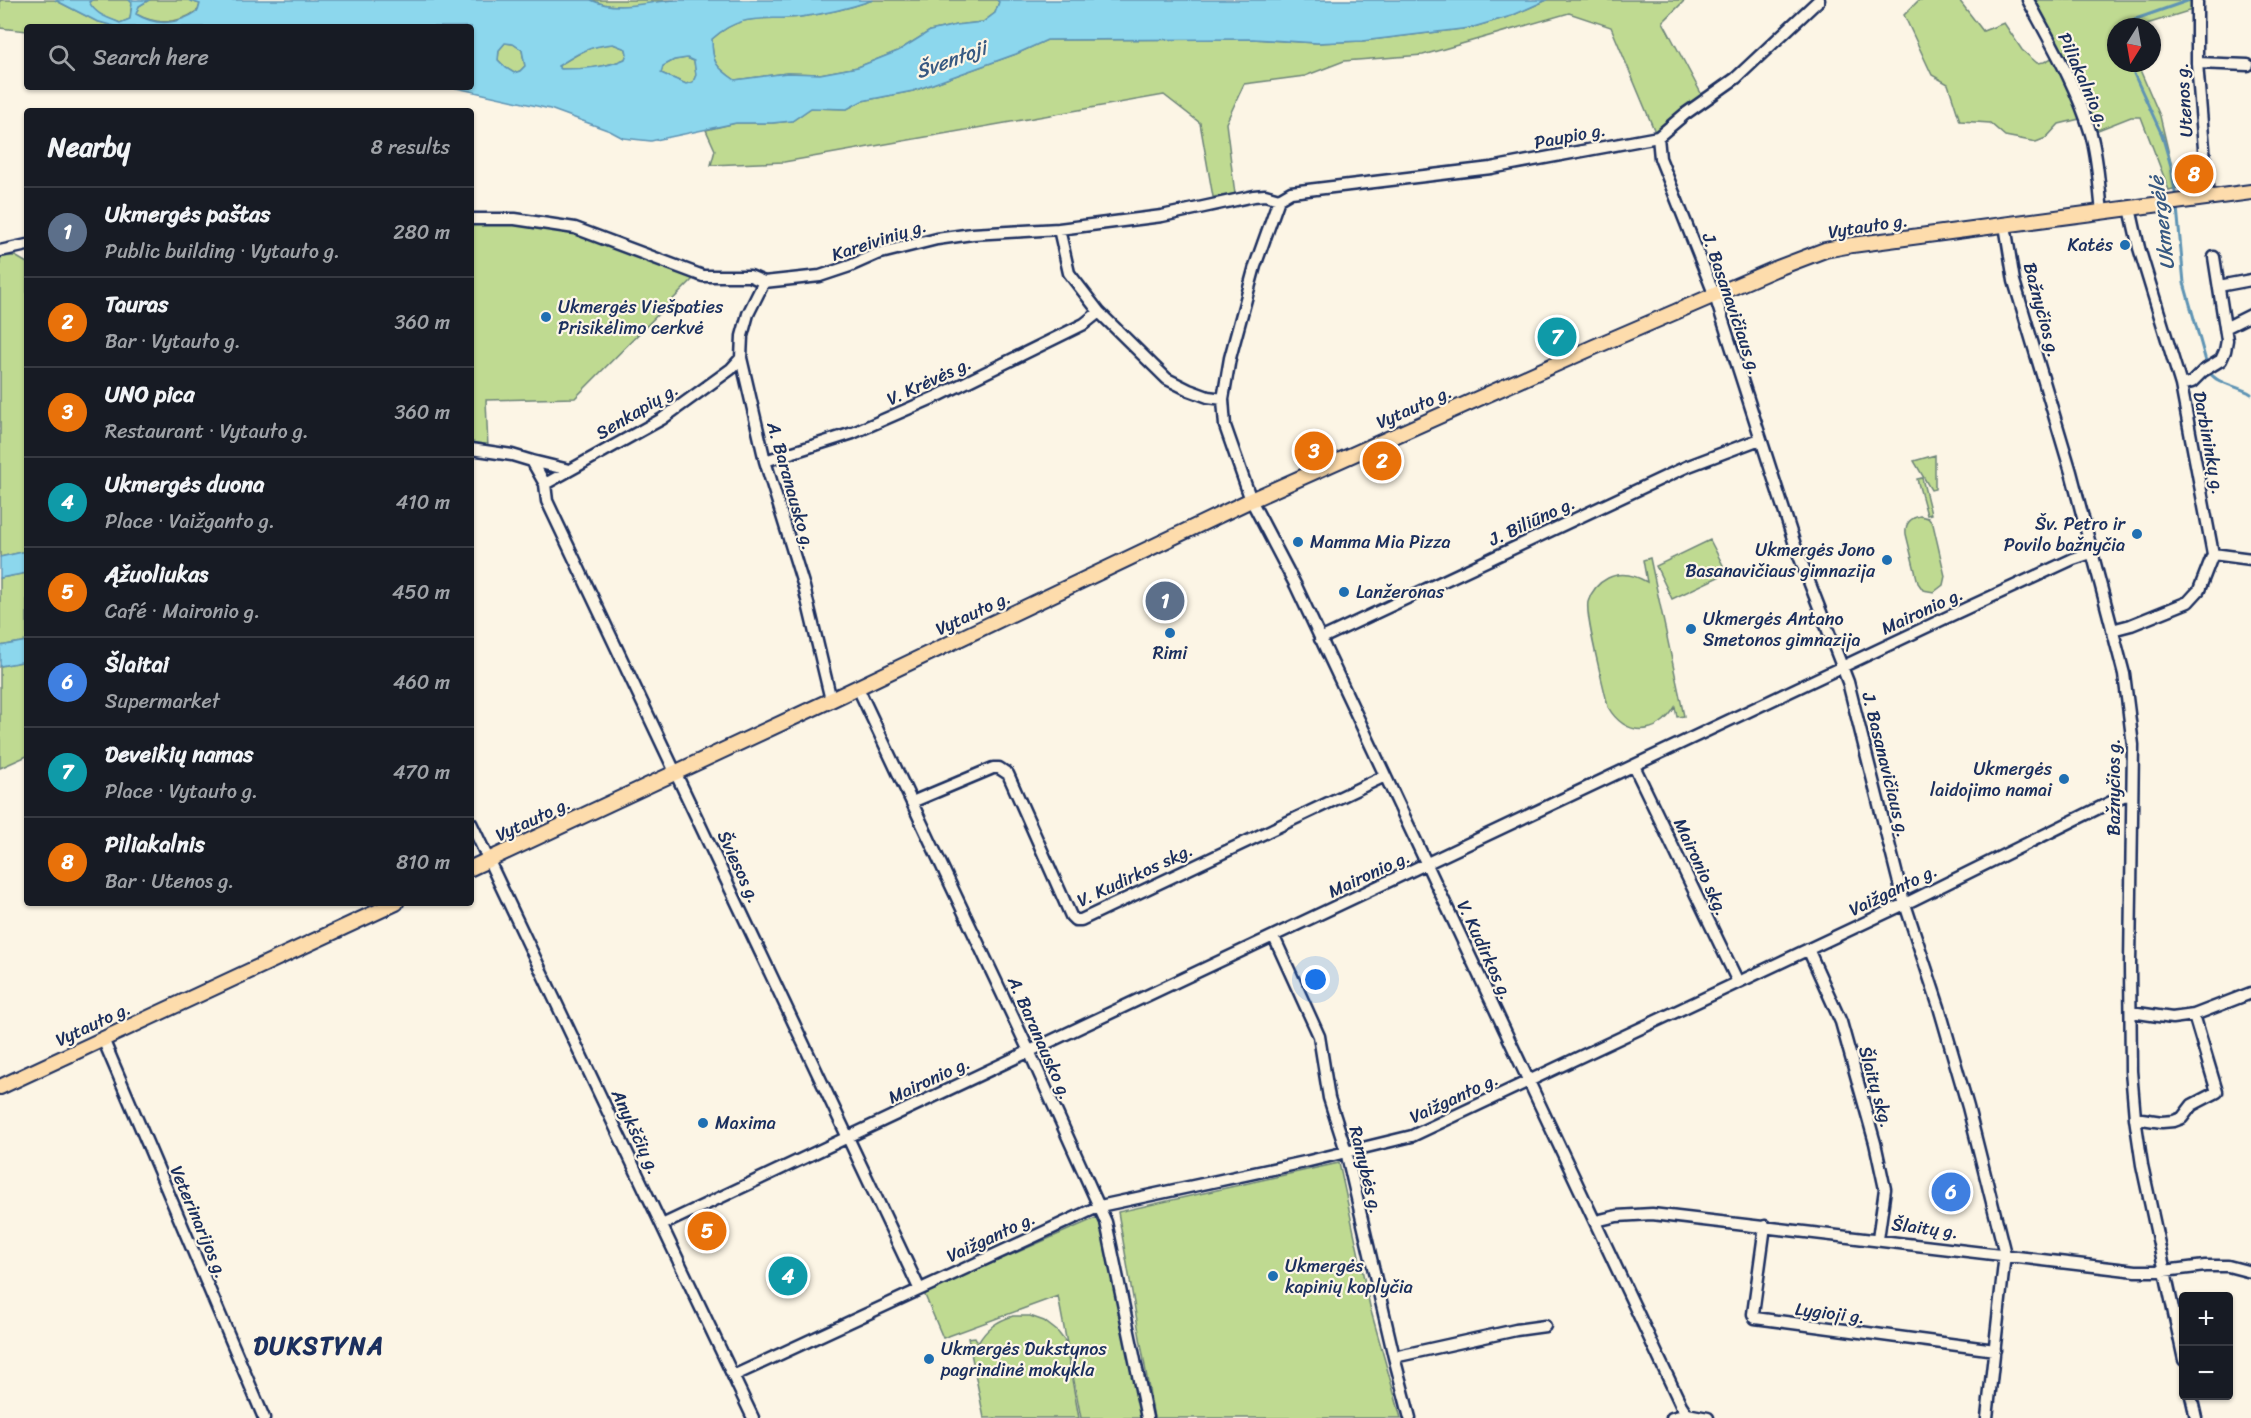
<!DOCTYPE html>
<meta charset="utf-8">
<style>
:root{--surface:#171b24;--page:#20242c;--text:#f1f3f6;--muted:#9ea1a6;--line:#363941;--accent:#d93025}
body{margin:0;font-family:Sriracha,sans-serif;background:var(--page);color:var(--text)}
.controls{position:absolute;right:18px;bottom:18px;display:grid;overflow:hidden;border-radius:6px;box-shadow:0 2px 4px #0004}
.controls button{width:54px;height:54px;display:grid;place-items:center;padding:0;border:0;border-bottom:2px solid var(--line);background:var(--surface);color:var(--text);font:30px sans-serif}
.compass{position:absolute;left:2107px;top:18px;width:54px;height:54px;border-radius:50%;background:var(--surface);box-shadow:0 2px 4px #0004;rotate:191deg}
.you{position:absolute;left:1316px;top:980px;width:21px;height:21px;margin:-15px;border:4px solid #fff;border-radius:50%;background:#1a73e8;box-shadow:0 0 0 9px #1a73e833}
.badge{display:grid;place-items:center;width:39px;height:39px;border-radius:50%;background:var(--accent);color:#fff;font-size:20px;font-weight:700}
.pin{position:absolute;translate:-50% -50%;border:3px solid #fff;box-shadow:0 2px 6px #0006}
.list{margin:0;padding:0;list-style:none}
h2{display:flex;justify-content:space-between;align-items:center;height:78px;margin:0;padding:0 24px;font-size:26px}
h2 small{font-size:20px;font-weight:400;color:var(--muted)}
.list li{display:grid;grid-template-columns:39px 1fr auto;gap:18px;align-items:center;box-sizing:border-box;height:90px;padding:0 24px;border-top:2px solid var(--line)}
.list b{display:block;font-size:22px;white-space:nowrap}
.list p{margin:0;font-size:20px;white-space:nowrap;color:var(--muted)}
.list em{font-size:20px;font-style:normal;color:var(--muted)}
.icon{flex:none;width:33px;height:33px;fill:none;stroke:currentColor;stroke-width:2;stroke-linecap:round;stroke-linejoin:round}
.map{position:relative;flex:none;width:2251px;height:1418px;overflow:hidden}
.search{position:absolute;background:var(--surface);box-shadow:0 2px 4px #0004;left:24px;top:24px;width:450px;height:66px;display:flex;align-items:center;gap:15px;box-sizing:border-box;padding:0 21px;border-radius:6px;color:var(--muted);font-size:22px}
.panel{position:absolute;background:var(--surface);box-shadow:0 2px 4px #0004;left:24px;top:108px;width:450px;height:798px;border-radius:6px}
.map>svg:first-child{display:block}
</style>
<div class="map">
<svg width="2251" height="1418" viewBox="0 0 2251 1418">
<rect width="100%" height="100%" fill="#fcf5e5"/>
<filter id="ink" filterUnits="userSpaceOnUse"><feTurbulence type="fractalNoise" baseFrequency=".0167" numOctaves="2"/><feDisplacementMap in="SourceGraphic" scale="12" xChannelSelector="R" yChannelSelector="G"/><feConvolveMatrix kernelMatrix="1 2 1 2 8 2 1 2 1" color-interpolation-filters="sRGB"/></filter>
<g filter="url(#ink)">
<path fill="#bfda91" stroke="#6d8478" stroke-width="1.5" d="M 0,0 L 55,0 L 96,21 L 117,27 L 27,27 L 27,31 L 0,28 Z
M 92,0 L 129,0 L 132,2 L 130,19 L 120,23 C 107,18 96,15 89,2 Z
M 149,0 L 188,0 L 200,4 L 198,10 C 178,24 158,26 136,14 L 139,6 Z
M 591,0 L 675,0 C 648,4 617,12 591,0 Z
M 873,0 L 997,0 L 999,2 L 995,13 L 983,22 L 956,25 L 930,31 L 898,51 L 858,67 L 820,74 L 787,73 L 735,80 C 716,67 712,63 712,39 C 743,11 763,21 800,17 C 825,14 850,8 873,0 Z
M 1547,0 L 1685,0 L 1663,22 L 1703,97 L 1655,132 L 1611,27 L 1569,13 L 1423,55 L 1344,61 L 1305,76 L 1244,84 L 1226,123 L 1235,194 L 1213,197 L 1200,123 L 1164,95 L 784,162 L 711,165 L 715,150 L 706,130 L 736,123 L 772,123 L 792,121 L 811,108 L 847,109 L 862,101 L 913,91 L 1016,54 L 1047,40 L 1253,39 L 1317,43 L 1362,41 L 1470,28 L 1511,16 Z
M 1919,0 L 1959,0 L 1983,31 L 2004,23 L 2022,50 L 2037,63 L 2044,62 L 2060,54 L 2033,0 L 2193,0 L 2192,10 L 2137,27 L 2116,27 L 2116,63 L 2137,63 L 2160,116 L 2177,188 L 2169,190 L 2141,117 L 2131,117 L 2093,132 L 2088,117 L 2059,124 L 2046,138 L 2036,142 L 2005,136 L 1990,123 L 1960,121 L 1948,84 L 1932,75 L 1904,15 Z
M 505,43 L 513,44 L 522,50 L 525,66 L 520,71 L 514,73 L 506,68 L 498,60 L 499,50 Z
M 613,44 L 626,49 L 627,54 L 625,59 C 605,68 583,69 561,69 L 558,66 C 581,53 586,46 613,44 Z
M 687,58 L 694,61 L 696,75 L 693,82 L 686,84 L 661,73 L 663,66 L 674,60 Z
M 471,222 L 509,223 L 575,232 L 694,278 L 575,398 L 486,400 L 488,448 L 471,447 Z
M 15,256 L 27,263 L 27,551 L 0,557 L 0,257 Z
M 1935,455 L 1935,489 L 1931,490 L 1914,461 Z
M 1922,478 L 1931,514 L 1927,515 L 1917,479 Z
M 1920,516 L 1928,518 L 1933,524 L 1945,576 L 1943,585 L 1934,592 L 1923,590 L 1918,583 L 1906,534 C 1905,524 1910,518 1920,516 Z
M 1710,540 L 1727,573 L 1672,599 L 1656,566 Z
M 1650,558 L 1684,716 L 1677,717 L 1675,707 C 1657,737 1625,737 1608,707 C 1604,687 1585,618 1588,602 C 1591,592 1598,583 1608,578 C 1622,571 1635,575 1647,582 L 1643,560 Z
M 27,573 L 27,641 L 0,646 L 0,578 Z
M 27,661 L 27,756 L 0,768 L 0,666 Z
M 1339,1163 L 1371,1311 L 1401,1418 L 1154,1418 L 1118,1212 Z
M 1098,1217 L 1103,1230 L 1141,1418 L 1081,1418 L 1058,1296 L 943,1338 L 924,1293 Z
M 1013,1316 L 1030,1316 L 1044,1321 L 1057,1331 L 1065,1341 L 1079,1418 L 984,1418 L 968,1338 L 975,1337 L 978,1343 C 987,1328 997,1321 1013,1316 Z"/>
<path fill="#8cd7ed" stroke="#5f94b4" stroke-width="1.5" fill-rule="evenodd" d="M 55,0 L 92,0 L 89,2 C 96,15 107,17 120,23 L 130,19 L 132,3 L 129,0 L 149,0 L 139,6 L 136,14 C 157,27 179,24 198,11 L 200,4 L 188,0 L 591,0 C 619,13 647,1 677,0 C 742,0 808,0 873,0 C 850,8 825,14 800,17 C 764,21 741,12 712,39 C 712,63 716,67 735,80 L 787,73 L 820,74 L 858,67 L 898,51 L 930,31 L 956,25 L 983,22 L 995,13 L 999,2 L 997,0 L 1547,0 L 1511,16 L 1470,28 L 1362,41 L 1317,43 L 1253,39 L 1047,40 L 1016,54 L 913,91 L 862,101 L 847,109 L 811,108 L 792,121 L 772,123 L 736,123 L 651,141 L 623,138 L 610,131 L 550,109 L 452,87 L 471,87 L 471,27 L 117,27 L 96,21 ZM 505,43 L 513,44 L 522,50 L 525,66 L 520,71 L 514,73 L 506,68 L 498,60 L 499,50 ZM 613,44 L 626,49 L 627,54 L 625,59 C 605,68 583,69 561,69 L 558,66 C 578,53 589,46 613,44 ZM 687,58 L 694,61 L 696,75 L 693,82 L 686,84 L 661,73 L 663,66 L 674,60 Z
M 27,551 L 27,573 L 0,578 L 0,557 Z
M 27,641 L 27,661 L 0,666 L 0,646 Z"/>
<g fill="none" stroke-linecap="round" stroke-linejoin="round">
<path stroke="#5f94b4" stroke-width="3" d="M 2124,27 L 2130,21 L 2190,0
M 2129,63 L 2162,135 L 2171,166 L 2176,198
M 2177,207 L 2184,283 L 2207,365
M 2209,371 C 2215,384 2239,386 2251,394"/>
<g stroke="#1b2f5e" stroke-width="15">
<path id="minor" d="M 2028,0 C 2051,43 2077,87 2091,134 C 2098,158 2099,187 2102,212
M 2197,0 L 2197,63 L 2208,197
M 2197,63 L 2248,65
M 1658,137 L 1660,158 L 1715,296 L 1796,548 L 1848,682 L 1902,895 L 1939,1007 L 1968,1107 L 2005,1254 L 1987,1418
M 1279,199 L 1255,266 L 1230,358 L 1223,399 L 1225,426 L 1251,500 L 1296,586 L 1681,1405 L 1687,1414
M 471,219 L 515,219 L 575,228 L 703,276 L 750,276 L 764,282 L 820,276 L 850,266 L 877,254 L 937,239 L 972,234 L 1059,229 L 1162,216 L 1254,196 L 1265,195 L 1279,199 L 1291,192 L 1491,168 L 1658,137 L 1685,114 L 1736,78 L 1819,0
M 2005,225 L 2014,281 L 2071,472 L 2124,674 L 2133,745 L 2130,965 L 2131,1071 L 2135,1118 L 2142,1165 L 2184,1360
M 1059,229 L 1069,273 L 1099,312 L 1167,379 L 1189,390 L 1208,397 L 1223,399
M 0,251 L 27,245
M 764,282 L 748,314 L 742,336 L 741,358 L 765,461 L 804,587 L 831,700
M 2219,286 L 2251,280
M 2225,328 L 2251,315
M 2181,385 L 2192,382 L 2203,371 L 2221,360 L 2225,351 L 2227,340 L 2214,257
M 471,449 L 512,455 L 532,461 L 545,484 L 547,501 L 919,1288
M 532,461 L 569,470
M 765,461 L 853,433 L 940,395 L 1084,324 L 1099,312
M 545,484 L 662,419 L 731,369 L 741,358
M 2213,554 L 2251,559
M 2112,630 L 2131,625 L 2188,602 L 2199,590 L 2213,554 L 2181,385 L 2139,248 L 2130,208
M 1320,639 L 1686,467 L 1760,439
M 858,688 L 1029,1051 L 1106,1222 L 1147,1418
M 1634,766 L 1738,982
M 912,802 L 993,768 L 999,768 L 1008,774 L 1071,916 L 1075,920 L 1081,920 L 1385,776
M 471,823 L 753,1418
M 1274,937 L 1319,1036 L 1329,1098 L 1346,1151 L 1394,1357 L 1410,1418
M 1808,949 L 1841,1022 L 1875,1143 L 1885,1189 L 1878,1239
M 2131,1012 L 2172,1018 L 2194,1015 L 2251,993
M 103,1039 L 264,1418
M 2135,1118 L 2162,1122 L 2174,1121 L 2182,1118 L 2192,1105 L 2217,1092 L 2194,1015
M 1596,1221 L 1617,1216 L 1652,1214 L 2136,1271 L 2164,1271 L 2205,1266 L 2228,1266 L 2251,1272
M 662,1225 L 1954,614 L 2073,559 L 2091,553
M 1765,1226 L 1753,1314 L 1755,1318 L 1995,1350
M 1394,1357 L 1516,1330 L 1545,1326
M 733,1376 L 1100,1206 L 1305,1162 L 1412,1136 L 1913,900 L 2123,796 L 2131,795
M 2191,1396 L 2196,1418
M 1672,1418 L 1687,1414 L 1708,1418"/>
</g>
<g stroke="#1b2f5e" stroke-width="18">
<path id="major" d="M 471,868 L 831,700 L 1251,500 L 1594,347 L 1775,269 L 1825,250 L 1852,245 L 2251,192
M 0,1087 L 396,903"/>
</g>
<use href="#minor" stroke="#fcf5e5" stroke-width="10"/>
<use href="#major" stroke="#fddcac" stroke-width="14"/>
</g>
</g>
<g fill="#1f6fb2" stroke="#fcf5e5" stroke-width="2">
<circle cx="2125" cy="245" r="6"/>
<circle cx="546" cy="317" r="6"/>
<circle cx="2137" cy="534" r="6"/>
<circle cx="1298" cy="542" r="6"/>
<circle cx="1887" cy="560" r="6"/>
<circle cx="1344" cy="592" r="6"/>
<circle cx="1691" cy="629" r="6"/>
<circle cx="1170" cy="633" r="6"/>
<circle cx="2064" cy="779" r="6"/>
<circle cx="703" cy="1123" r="6"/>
<circle cx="1273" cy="1276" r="6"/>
<circle cx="929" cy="1359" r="6"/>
</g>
<g text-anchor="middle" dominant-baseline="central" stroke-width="4.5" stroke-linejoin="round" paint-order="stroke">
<g font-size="18" fill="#1b2f5e" stroke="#fcf5e5">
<text transform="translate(2084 80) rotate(66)">Piliakalnio g.</text>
<text transform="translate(2184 100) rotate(-94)">Utenos g.</text>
<text transform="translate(1570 136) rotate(-11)">Paupio g.</text>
<text transform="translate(1868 226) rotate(-9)">Vytauto g.</text>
<text transform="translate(879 240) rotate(-18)">Kareivinių g.</text>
<text transform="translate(1732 304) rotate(71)">J. Basanavičiaus g.</text>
<text transform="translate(2042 310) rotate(75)">Bažnyčios g.</text>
<text transform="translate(929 381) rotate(-25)">V. Krėvės g.</text>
<text transform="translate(1414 407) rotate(-24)">Vytauto g.</text>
<text transform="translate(637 411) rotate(-31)">Senkapių g.</text>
<text transform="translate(2209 443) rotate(79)">Darbininkų g.</text>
<text transform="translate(791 486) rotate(74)">A. Baranausko g.</text>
<text transform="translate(1532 521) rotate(-25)">J. Biliūno g.</text>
<text transform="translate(1922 611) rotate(-25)">Maironio g.</text>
<text transform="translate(973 613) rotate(-25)">Vytauto g.</text>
<text transform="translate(1886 765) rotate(76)">J. Basanavičiaus g.</text>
<text transform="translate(2114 787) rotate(-90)">Bažnyčios g.</text>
<text transform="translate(533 819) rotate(-25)">Vytauto g.</text>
<text transform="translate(739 867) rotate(65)">Šviesos g.</text>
<text transform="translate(1701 867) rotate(65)">Maironio skg.</text>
<text transform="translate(1369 874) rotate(-25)">Maironio g.</text>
<text transform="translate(1135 875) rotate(-25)">V. Kudirkos skg.</text>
<text transform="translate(1893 890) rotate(-26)">Vaižganto g.</text>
<text transform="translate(1485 950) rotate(65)">V. Kudirkos g.</text>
<text transform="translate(93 1024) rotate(-25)">Vytauto g.</text>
<text transform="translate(1040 1038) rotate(66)">A. Baranausko g.</text>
<text transform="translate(929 1080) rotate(-25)">Maironio g.</text>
<text transform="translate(1876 1087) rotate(74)">Šlaitų skg.</text>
<text transform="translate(1454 1098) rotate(-25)">Vaižganto g.</text>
<text transform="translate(636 1132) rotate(65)">Anykščių g.</text>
<text transform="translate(1366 1170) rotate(76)">Ramybės g.</text>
<text transform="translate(199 1222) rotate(67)">Veterinarijos g.</text>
<text transform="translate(1925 1228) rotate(7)">Šlaitų g.</text>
<text transform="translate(991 1237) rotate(-25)">Vaižganto g.</text>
<text transform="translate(1830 1313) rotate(7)">Lygioji g.</text>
</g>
<g font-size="18" fill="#1b2f5e" stroke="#fcf5e5" text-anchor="start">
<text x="2113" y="245" text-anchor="end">Katės</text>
<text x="558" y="307">Ukmergės Viešpaties<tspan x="558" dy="21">Prisikėlimo cerkvė</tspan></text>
<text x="2125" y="524" text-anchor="end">Šv. Petro ir<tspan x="2125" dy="21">Povilo bažnyčia</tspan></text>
<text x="1310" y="542">Mamma Mia Pizza</text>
<text x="1875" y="550" text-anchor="end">Ukmergės Jono<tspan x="1875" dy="21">Basanavičiaus gimnazija</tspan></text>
<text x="1356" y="592">Lanžeronas</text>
<text x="1703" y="619">Ukmergės Antano<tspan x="1703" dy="21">Smetonos gimnazija</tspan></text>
<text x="1170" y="653" text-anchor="middle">Rimi</text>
<text x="2052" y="769" text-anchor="end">Ukmergės<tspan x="2052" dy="21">laidojimo namai</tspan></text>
<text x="715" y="1123">Maxima</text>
<text x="1285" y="1266">Ukmergės<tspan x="1285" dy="21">kapinių koplyčia</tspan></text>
<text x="941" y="1349">Ukmergės Dukstynos<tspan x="941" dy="21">pagrindinė mokykla</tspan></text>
</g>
<g font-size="20" font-style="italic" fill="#375982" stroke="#fcf5e5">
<text transform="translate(951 60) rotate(-20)">Šventoji</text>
<text transform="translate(2162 223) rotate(-97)">Ukmergėlė</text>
</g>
<g font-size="24" font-weight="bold" letter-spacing="1.5" fill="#1b2f5e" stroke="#fcf5e5">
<text x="319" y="1346">DUKSTYNA</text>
</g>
</g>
</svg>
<div class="controls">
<button>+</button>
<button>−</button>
</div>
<svg class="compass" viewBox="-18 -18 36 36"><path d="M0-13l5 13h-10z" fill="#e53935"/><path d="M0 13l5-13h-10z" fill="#9ea1a6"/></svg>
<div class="you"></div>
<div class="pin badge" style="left:1165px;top:601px;background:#5c6f8a">1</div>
<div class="pin badge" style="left:1382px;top:461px;background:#e8710a">2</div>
<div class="pin badge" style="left:1314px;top:451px;background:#e8710a">3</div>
<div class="pin badge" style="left:788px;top:1276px;background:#0f9aa8">4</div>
<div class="pin badge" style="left:707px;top:1231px;background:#e8710a">5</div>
<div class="pin badge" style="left:1951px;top:1192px;background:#3f7fe0">6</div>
<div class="pin badge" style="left:1557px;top:337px;background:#0f9aa8">7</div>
<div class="pin badge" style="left:2194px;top:174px;background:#e8710a">8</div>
<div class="search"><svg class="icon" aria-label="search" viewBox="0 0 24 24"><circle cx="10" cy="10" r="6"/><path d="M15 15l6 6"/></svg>Search here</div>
<section class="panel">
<h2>Nearby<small>8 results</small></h2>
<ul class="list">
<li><span class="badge" style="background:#5c6f8a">1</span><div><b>Ukmergės paštas</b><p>Public building · Vytauto g.</p></div><em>280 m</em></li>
<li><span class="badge" style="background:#e8710a">2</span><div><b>Tauras</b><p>Bar · Vytauto g.</p></div><em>360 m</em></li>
<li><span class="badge" style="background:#e8710a">3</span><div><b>UNO pica</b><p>Restaurant · Vytauto g.</p></div><em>360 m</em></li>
<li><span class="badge" style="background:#0f9aa8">4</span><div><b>Ukmergės duona</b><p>Place · Vaižganto g.</p></div><em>410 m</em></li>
<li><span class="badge" style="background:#e8710a">5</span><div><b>Ąžuoliukas</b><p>Café · Maironio g.</p></div><em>450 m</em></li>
<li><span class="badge" style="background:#3f7fe0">6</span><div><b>Šlaitai</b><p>Supermarket</p></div><em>460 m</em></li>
<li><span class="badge" style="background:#0f9aa8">7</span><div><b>Deveikių namas</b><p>Place · Vytauto g.</p></div><em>470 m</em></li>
<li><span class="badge" style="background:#e8710a">8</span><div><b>Piliakalnis</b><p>Bar · Utenos g.</p></div><em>810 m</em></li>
</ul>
</section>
</div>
